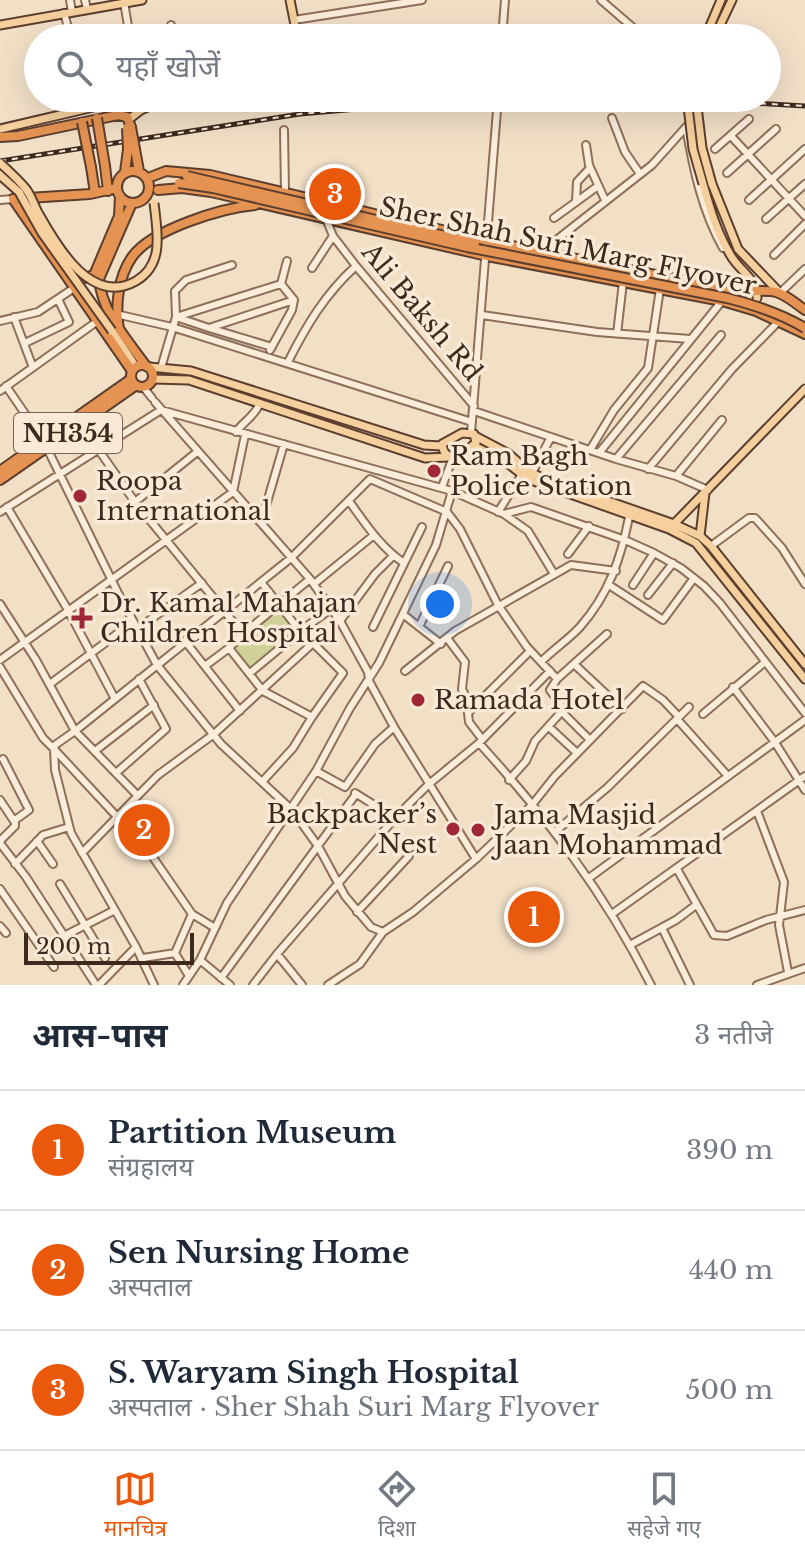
<!DOCTYPE html>
<html lang="hi">
<meta charset="utf-8">
<style>
:root{--surface:#fff;--page:#f6f6f7;--text:#1f2937;--muted:#747a83;--line:#e0e1e3;--accent:#ea580c}
body{margin:0;font-family:"Libre Baskerville","Noto Sans Devanagari",serif;background:var(--page);color:var(--text)}
.scale{position:absolute;left:24px;bottom:20px;width:170px;box-sizing:border-box;padding-left:8px;border:4px solid #3d2a1f;border-top:0;font-size:22px;line-height:28px;white-space:nowrap;color:#3d2a1f;-webkit-text-stroke:6px #f8ead6;paint-order:stroke}
.you{position:absolute;left:440px;top:604px;width:28px;height:28px;margin:-20px;border:6px solid #fff;border-radius:50%;background:#1a73e8;box-shadow:0 0 0 12px #1a73e833}
.badge{display:grid;place-items:center;width:52px;height:52px;border-radius:50%;background:var(--accent);color:#fff;font-size:26px;font-weight:700}
.pin{position:absolute;translate:-50% -50%;border:4px solid #fff;box-shadow:0 2px 8px #0006}
.list{margin:0;padding:0;list-style:none}
h2{display:flex;justify-content:space-between;align-items:center;height:104px;margin:0;padding:0 32px;font-size:34px}
h2 small{font-size:26px;font-weight:400;color:var(--muted)}
.list li{display:grid;grid-template-columns:52px 1fr auto;gap:24px;align-items:center;box-sizing:border-box;height:120px;padding:0 32px;border-top:2px solid var(--line)}
.list b{display:block;font-size:30px;white-space:nowrap}
.list p{margin:0;font-size:26px;white-space:nowrap;color:var(--muted)}
.list em{font-size:26px;font-style:normal;color:var(--muted)}
.icon{flex:none;width:44px;height:44px;fill:none;stroke:currentColor;stroke-width:2;stroke-linecap:round;stroke-linejoin:round}
.map{position:relative;flex:none;width:805px;height:985px;overflow:hidden}
.search{position:absolute;background:var(--surface);box-shadow:0 8px 32px #0002;left:24px;right:24px;top:24px;height:88px;display:flex;align-items:center;gap:20px;box-sizing:border-box;padding:0 28px;border-radius:44px;color:var(--muted);font-size:30px}
.sheet{height:464px;background:var(--surface)}
nav{display:flex;justify-content:space-around;align-items:center;box-sizing:border-box;height:112px;border-top:2px solid var(--line);background:var(--surface);font-size:22px;color:var(--muted)}
nav a{display:grid;justify-items:center;gap:4px}
nav .on{color:var(--accent)}
.map>svg:first-child{display:block}
</style>
<div class="map">
<svg width="805" height="985" viewBox="0 0 805 985">
<rect width="100%" height="100%" fill="#f1dfc6"/>
<path fill="#d0d099" d="M 279,608 L 298,631 L 251,670 L 232,647 Z"/>
<g fill="none" stroke-linecap="round" stroke-linejoin="round">
<g stroke="#8e6f5a" stroke-width="10">
<path id="minor" d="M 70,0 L 72,12
M 85,0 L 87,9
M 601,0 L 645,38
M 124,2 L 130,38
M 64,13 L 71,38
M 294,20 L 422,0
M 171,25 L 174,38
M 502,38 L 505,0
M 88,98 L 88,100
M 612,118 L 625,152 L 640,174
M 686,127 C 693,168 702,211 723,248
M 284,130 L 285,192
M 731,136 L 805,216
M 586,145 L 589,165 L 605,200
M 715,149 L 749,119
M 727,173 L 776,129
M 0,200 L 13,199
M 749,200 L 805,149
M 576,202 L 577,182 L 590,168
M 325,216 L 333,236 L 356,266 L 474,406
M 554,218 L 598,186
M 766,219 L 805,184
M 541,252 L 652,165 L 686,127
M 774,255 L 805,224
M 232,265 L 186,280 L 175,291 L 176,317 L 209,328 L 294,300 L 281,284
M 312,268 L 333,236
M 780,293 L 805,269
M 116,314 L 172,327 L 472,422
M 482,315 L 597,332 L 690,339
M 14,317 L 32,365
M 0,321 L 38,312 L 74,288
M 209,328 L 272,347
M 617,334 L 623,282
M 25,343 L 69,322 L 58,299
M 270,350 L 292,310 L 294,300
M 288,362 C 306,326 325,294 356,266
M 161,368 L 176,317 L 281,284 L 287,261
M 6,386 L 43,440 L 119,595 L 157,665 L 221,744 L 292,810 L 318,846 L 345,896 L 371,927 L 383,932
M 144,388 L 152,398
M 0,391 L 99,320
M 155,402 L 310,579 L 340,621 L 368,672 L 369,681 L 394,727 L 476,859
M 474,411 L 616,459 L 676,476 L 708,490
M 236,432 C 244,421 255,416 260,403
M 471,433 L 498,98
M 98,449 L 135,502 L 243,634 L 229,648 L 263,691 L 312,717 L 343,673 L 313,643
M 590,450 L 614,410 L 648,368 L 660,289
M 599,453 L 722,301
M 616,459 L 721,335
M 648,469 L 732,369 L 778,322
M 532,473 L 551,437
M 676,476 L 722,420
M 442,487 L 453,457
M 452,491 L 504,514 L 528,531 L 554,574
M 349,501 C 365,523 380,547 404,563
M 135,502 L 197,452
M 7,507 L 68,610 L 115,699
M 0,512 L 161,410 L 452,491 L 436,545 L 379,663 L 350,708 L 316,771 L 227,903 L 200,960
M 498,512 L 524,471
M 504,514 L 531,507 L 625,540 L 654,553 L 681,568 L 704,586 L 720,603 L 805,713
M 261,523 L 284,444
M 711,546 L 749,518 L 755,518 L 782,548 L 805,584
M 568,554 L 589,526
M 261,582 L 300,631
M 314,584 L 374,535
M 609,585 L 663,620 L 694,578
M 633,585 L 654,553
M 648,595 L 673,563
M 0,604 L 36,660 L 75,731 L 137,795
M 404,615 L 441,644
M 340,621 L 375,574 L 393,556
M 373,627 L 422,527
M 419,627 L 448,566
M 137,629 L 202,583
M 243,634 L 310,579
M 447,638 L 465,662 L 462,689 L 467,699 L 468,713
M 185,641 L 240,711
M 0,660 L 233,492 L 245,435
M 542,661 C 554,649 569,639 580,627 C 609,594 621,558 629,517
M 574,664 L 622,709
M 205,666 L 229,648
M 0,667 L 43,738 L 54,749 L 55,770 L 71,833 L 136,947 L 154,985
M 405,671 L 455,631 L 571,565 L 616,571
M 250,673 L 303,629
M 50,684 L 133,622
M 733,687 L 774,741 L 805,790
M 562,712 L 590,740
M 703,714 L 765,662
M 677,719 L 727,775
M 549,727 L 577,753
M 482,739 L 469,722 L 468,713 L 530,651
M 479,743 C 548,819 604,892 651,985
M 95,751 L 154,705
M 316,771 L 345,787 L 375,744 L 394,727
M 116,773 L 166,729 L 139,679
M 509,780 L 526,761 L 535,741 L 564,709 L 550,690 L 557,679 L 607,634
M 262,782 L 293,748 L 312,717
M 355,793 L 395,818
M 0,800 L 14,821
M 757,811 L 784,882 L 779,925 L 788,972
M 556,831 L 608,787 L 689,707
M 0,841 L 15,826 L 15,820 L 29,810 L 3,759
M 37,841 L 53,864
M 0,843 L 26,877 L 96,985
M 82,853 L 158,775 L 214,734 L 313,643 L 303,629 L 331,609
M 15,864 L 43,835 L 69,827
M 677,869 L 714,935 L 727,936 L 766,920 L 805,910
M 589,878 L 805,720
M 60,884 L 105,958
M 0,889 L 54,967
M 357,912 L 409,856
M 612,914 L 805,776
M 0,926 L 6,933
M 215,928 L 192,914 L 148,850 L 54,749 L 55,745 L 75,731 L 291,558 L 370,479 L 447,512 L 460,529 L 498,605 L 527,647 L 557,679
M 662,928 L 690,985
M 64,936 L 115,910
M 630,945 L 676,920 L 696,905
M 175,953 L 189,976
M 277,954 L 302,985
M 143,958 L 175,953 L 192,914
M 221,978 L 356,794
M 99,985 L 136,947
M 183,985 L 200,960 L 230,985
M 253,985 L 277,954 L 395,818 L 429,784 L 479,743 L 550,671
M 328,985 L 360,964 L 383,932 L 413,912 L 476,859 L 532,805 L 555,776 L 643,686 L 663,700 L 679,717
M 757,985 L 805,968"/>
</g>
<g stroke="#5c3e2f" stroke-width="11">
<path id="major" d="M 290,0 L 296,30 L 294,38
M 0,25 L 142,0
M 705,38 L 721,0
M 714,38 L 732,0
M 128,120 L 141,110 L 168,98
M 0,129 L 132,98
M 703,184 C 710,209 717,233 731,256 C 739,270 758,280 757,298
M 712,184 L 738,249 L 779,292
M 112,331 L 136,367
M 149,367 L 191,371 L 424,445 L 441,446
M 153,379 L 189,380 L 425,458 L 448,457
M 462,433 L 474,434 L 476,443 C 465,452 445,467 442,444 Z
M 477,437 L 509,454 L 528,471 L 542,478 L 674,524 L 700,536 L 711,546 L 805,664
M 474,446 L 506,462 L 528,479 L 669,529 L 696,543 L 805,679
M 673,525 L 805,389
M 700,536 L 705,493"/>
</g>
<g stroke="#5c3e2f" stroke-width="12">
<path id="highway" d="M 0,137 L 18,136 L 118,115 L 127,117 L 131,127
M 135,149 L 139,171
M 105,166 L 108,191
M 91,167 L 95,193
M117 187a16 16 0 1 1 32 0a16 16 0 1 1-32 0Z
M 125,172 L 128,149
M 148,178 L 166,171 L 210,175 L 488,241 L 729,290 C 745,293 764,289 776,292 C 787,295 796,304 805,310
M 117,188 L 90,194 L 13,199 L 132,371
M 158,190 L 182,188 L 211,192 L 487,256 L 722,301 L 756,311 L 805,334
M 132,203 L 99,279 C 102,313 127,339 146,366
M 71,282 L 94,275 L 119,216 L 120,196
M 119,329 C 115,306 118,277 132,257 C 152,229 222,208 255,205
M131 376a11 11 0 1 1 22 0a11 11 0 1 1-22 0Z
M 0,471 L 131,379
M 0,480 L 135,386"/>
</g>
<use href="#minor" stroke="#fbedda" stroke-width="6"/>
<use href="#major" stroke="#f5cf9d" stroke-width="7"/>
<use href="#highway" stroke="#e49353" stroke-width="8"/>
<g stroke="#3d2a1f" stroke-width="5">
<path id="rail" d="M 664,98 L 805,106
M 0,161 L 300,114 L 484,98"/>
</g>
<use href="#rail" stroke="#f8ead6" stroke-width="2" stroke-dasharray="6" stroke-linecap="butt"/>
<g stroke="#5c3e2f" stroke-width="11" stroke-linecap="butt">
<path id="major-bridge" d="M 687,98 L 693,149 L 703,184
M 696,98 L 702,148 L 712,184
M 0,163 C 9,171 19,180 26,189 C 32,197 35,208 40,216 C 58,248 92,306 136,281 C 165,264 157,231 154,203
M 0,175 L 19,192 L 42,233 L 112,331"/>
</g>
<g stroke="#5c3e2f" stroke-width="12" stroke-linecap="butt">
<path id="highway-bridge" d="M 97,118 L 105,166
M 82,122 L 91,167
M 131,127 L 135,149
M 127,128 L 128,149
M 187,176 L 475,243
M 179,183 L 213,188 L 467,247 L 727,298 C 755,305 780,313 805,328"/>
</g>
<use href="#major-bridge" stroke="#f5cf9d" stroke-width="7"/>
<use href="#highway-bridge" stroke="#e49353" stroke-width="8"/>
</g>
<g fill="#a02736" stroke="#f8ead6" stroke-width="3">
<circle cx="434" cy="471" r="8"/>
<circle cx="80" cy="496" r="8"/>
<path d="M78 606h8v8h8v8h-8v8h-8v-8h-8v-8h8z"/>
<circle cx="418" cy="700" r="8"/>
<circle cx="453" cy="829" r="8"/>
<circle cx="478" cy="830" r="8"/>
</g>
<g text-anchor="middle" dominant-baseline="central" stroke-width="7" stroke-linejoin="round" paint-order="stroke">
<rect fill="#f8ead6" stroke="#756456" stroke-width="2" x="14" y="413" width="108" height="40" rx="6"/>
<g font-size="24" font-weight="bold" fill="#3d2a1f">
<text x="68" y="433">NH354</text>
</g>
<g font-size="26" fill="#3d2a1f" stroke="#f8ead6">
<text transform="translate(568 246) rotate(12)">Sher Shah Suri Marg Flyover</text>
<text transform="translate(422 312) rotate(50)">Ali Baksh Rd</text>
</g>
<g font-size="26" fill="#3d2a1f" stroke="#f8ead6" text-anchor="start">
<text x="450" y="456">Ram Bagh<tspan x="450" dy="30">Police Station</tspan></text>
<text x="96" y="481">Roopa<tspan x="96" dy="30">International</tspan></text>
<text x="100" y="603">Dr. Kamal Mahajan<tspan x="100" dy="30">Children Hospital</tspan></text>
<text x="434" y="700">Ramada Hotel</text>
<text x="437" y="814" text-anchor="end">Backpacker’s<tspan x="437" dy="30">Nest</tspan></text>
<text x="494" y="815">Jama Masjid<tspan x="494" dy="30">Jaan Mohammad</tspan></text>
</g>
</g>
</svg>
<div class="scale">200 m</div>
<div class="you"></div>
<div class="pin badge" style="left:534px;top:917px">1</div>
<div class="pin badge" style="left:144px;top:830px">2</div>
<div class="pin badge" style="left:335px;top:194px">3</div>
<div class="search"><svg class="icon" aria-label="search" viewBox="0 0 24 24"><circle cx="10" cy="10" r="6"/><path d="M15 15l6 6"/></svg>यहाँ खोजें</div>
</div>
<section class="sheet">
<h2>आस-पास<small>3 नतीजे</small></h2>
<ul class="list">
<li><span class="badge">1</span><div><b>Partition Museum</b><p>संग्रहालय</p></div><em>390 m</em></li>
<li><span class="badge">2</span><div><b>Sen Nursing Home</b><p>अस्पताल</p></div><em>440 m</em></li>
<li><span class="badge">3</span><div><b>S. Waryam Singh Hospital</b><p>अस्पताल · Sher Shah Suri Marg Flyover</p></div><em>500 m</em></li>
</ul>
</section>
<nav>
<a class="on"><svg class="icon" aria-label="map" viewBox="0 0 24 24"><path d="M3 6l6-2 6 2 6-2v14l-6 2-6-2-6 2zM9 4v14M15 6v14"/></svg>मानचित्र</a>
<a><svg class="icon" aria-label="directions" viewBox="0 0 24 24"><path d="M12 3l9 9-9 9-9-9zM9 14v-3h6M13 9l2 2-2 2"/></svg>दिशा</a>
<a><svg class="icon" aria-label="saved" viewBox="0 0 24 24"><path d="M7 4h10v16l-5-4-5 4z"/></svg>सहेजे गए</a>
</nav>
